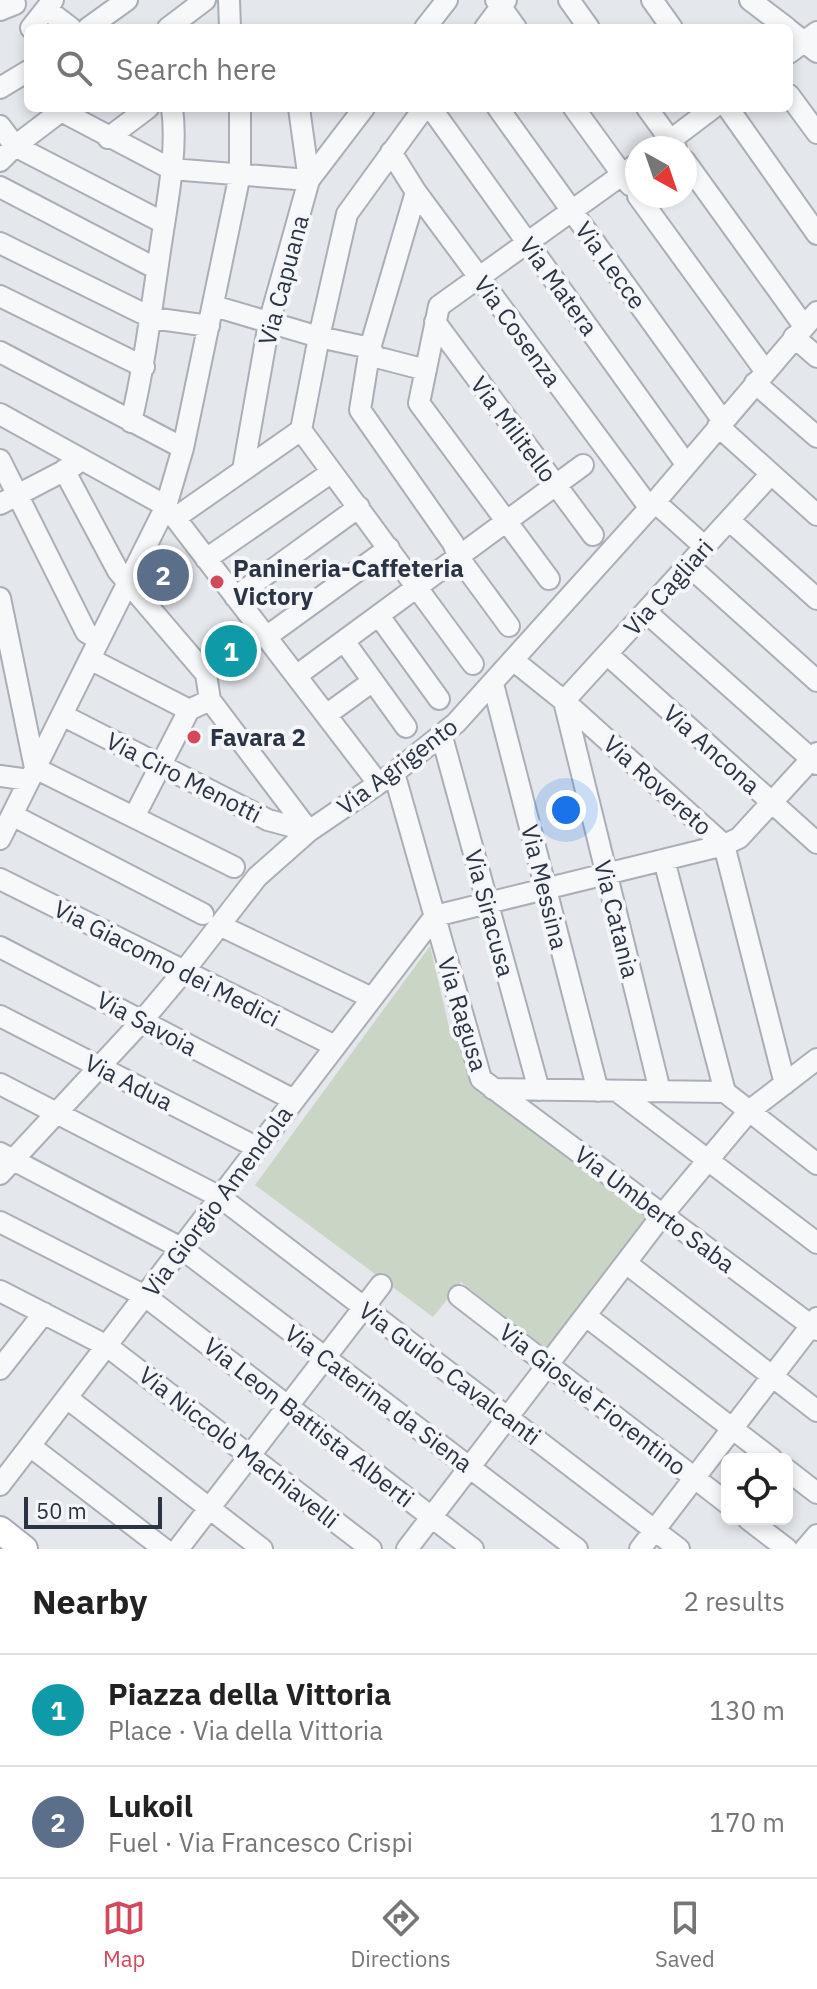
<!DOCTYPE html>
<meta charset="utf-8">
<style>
:root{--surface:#fff;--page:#f6f6f6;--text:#222;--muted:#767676;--line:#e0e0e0;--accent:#d1495b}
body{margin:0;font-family:"IBM Plex Sans",sans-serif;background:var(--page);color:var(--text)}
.controls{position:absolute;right:24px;bottom:24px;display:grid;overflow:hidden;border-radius:12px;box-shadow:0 4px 12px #0003}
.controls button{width:72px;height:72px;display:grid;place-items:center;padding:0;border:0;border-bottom:2px solid var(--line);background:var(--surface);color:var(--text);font:40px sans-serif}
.compass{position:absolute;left:625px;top:136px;width:72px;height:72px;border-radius:50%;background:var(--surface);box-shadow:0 4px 12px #0003;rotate:140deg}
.scale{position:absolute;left:24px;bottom:20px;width:138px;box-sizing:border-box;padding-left:8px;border:4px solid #2b3445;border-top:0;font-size:22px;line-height:28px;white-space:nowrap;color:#2b3445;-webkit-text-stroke:6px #f4f6f9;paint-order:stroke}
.you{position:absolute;left:566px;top:810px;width:28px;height:28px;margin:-20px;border:6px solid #fff;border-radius:50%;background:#1a73e8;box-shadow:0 0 0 12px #1a73e833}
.badge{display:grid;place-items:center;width:52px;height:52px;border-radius:50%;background:var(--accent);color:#fff;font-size:26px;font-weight:700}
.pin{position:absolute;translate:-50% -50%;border:4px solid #fff;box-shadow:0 2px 8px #0006}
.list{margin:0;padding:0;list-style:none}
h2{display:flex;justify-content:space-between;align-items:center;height:104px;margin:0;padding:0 32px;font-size:34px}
h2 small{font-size:26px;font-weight:400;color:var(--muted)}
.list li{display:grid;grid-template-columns:52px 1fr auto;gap:24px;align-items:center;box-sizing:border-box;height:112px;padding:0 32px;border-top:2px solid var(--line)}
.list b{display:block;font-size:30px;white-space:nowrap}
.list p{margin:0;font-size:26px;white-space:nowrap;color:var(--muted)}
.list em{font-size:26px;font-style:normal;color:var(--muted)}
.icon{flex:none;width:44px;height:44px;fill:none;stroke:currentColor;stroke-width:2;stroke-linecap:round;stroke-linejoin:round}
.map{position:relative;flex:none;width:817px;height:1549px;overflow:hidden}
.search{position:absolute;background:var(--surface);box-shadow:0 4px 12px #0003;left:24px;right:24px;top:24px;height:88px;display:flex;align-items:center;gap:20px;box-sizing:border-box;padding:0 28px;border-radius:12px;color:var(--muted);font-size:30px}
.sheet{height:328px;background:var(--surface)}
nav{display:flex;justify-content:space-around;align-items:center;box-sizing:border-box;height:112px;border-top:2px solid var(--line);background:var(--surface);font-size:22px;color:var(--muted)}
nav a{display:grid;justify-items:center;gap:4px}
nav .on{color:var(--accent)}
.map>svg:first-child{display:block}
</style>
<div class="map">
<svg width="817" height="1549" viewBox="0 0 817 1549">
<rect width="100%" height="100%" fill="#e4e7ec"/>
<path fill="#c9d6c5" d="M 430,946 L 449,1027 L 463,1047 L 482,1092 L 648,1215 L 547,1349 L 461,1282 L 433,1317 L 255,1185 Z"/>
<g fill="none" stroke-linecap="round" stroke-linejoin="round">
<g stroke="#a9aeb7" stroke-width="24">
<path id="minor" d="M 229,0 L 230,28
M 496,0 L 516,28
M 569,0 L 589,28
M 652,0 L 672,28
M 750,0 L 787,28
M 46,9 L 71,28
M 0,10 L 15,4 L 13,0
M 31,28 L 53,0
M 88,28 L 127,0
M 168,28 L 205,0
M 425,28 L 447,0
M 485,28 L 506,0
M 789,30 L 817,52
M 789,53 L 817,32
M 0,88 L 28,71
M 789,95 L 817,133
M 299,108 L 309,180
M 424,108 L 347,214 L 319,337 L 301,430 L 473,664
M 431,108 L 686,464
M 498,108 L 723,421
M 574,108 L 630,185
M 647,108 L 676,148
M 728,108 L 817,234
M 61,111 L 171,169 L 309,180
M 0,126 L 15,146 L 164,223
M 108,138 L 148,108
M 660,148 L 713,108
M 391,152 L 416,192 L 649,507
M 0,161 L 15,146 L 65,108
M 685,161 L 804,326
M 0,187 L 157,269
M 416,192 L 370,348 L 360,410 L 453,543 L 459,558 L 509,626
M 638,196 L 766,372
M 0,243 L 152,318 L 209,326
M 0,296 L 144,367
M 214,306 L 319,337 L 370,348 L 376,357 L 426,370
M 435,322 L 593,535
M 794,337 L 817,357
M 0,352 L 183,448
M 755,383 L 817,437
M 0,414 L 166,506 L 378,783
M 131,422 C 145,363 152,304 161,244 C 167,203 178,150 172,108
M 718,426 L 817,515
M 0,460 L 86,632 L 99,640
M 64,470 L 118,571 L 206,674 L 210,700 L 309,831
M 243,470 L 269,323 L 309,180 L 364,108
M 655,502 L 705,547
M 0,504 L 75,465
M 175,518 L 301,430
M 729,520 L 817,599
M 206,559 L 332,472
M 688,565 L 817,681
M 549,579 L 419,403 L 439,306 L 637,164
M 235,597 L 359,507
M 0,598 L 35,768 L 234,867
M 646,612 L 817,764
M 379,616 L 439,699
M 266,637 L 389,548
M 344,641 L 406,727
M 607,654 L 817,843
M 90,659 L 189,710
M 513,660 L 564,701 L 724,845 L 785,1084
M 296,676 L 583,465
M 493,684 L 598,1091
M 62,715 L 268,820 L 309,831
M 326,715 L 373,681
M 442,737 L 539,1090
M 394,773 L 481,1079 L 817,1330
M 0,776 L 29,780
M 12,815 L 203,914
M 134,817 L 189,710 L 210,700
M 0,839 L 166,506 L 183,448 L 240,174 L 240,108
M 664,860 L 725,1092
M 0,879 L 335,1046
M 219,925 L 372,998
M 0,947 L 294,1100
M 0,1016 L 258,1148
M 0,1084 L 220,1197 L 679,1549
M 493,1089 L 725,1092 L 817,1164
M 617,1091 L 817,1243
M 660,1091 L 564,701 L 771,474
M 0,1153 L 181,1248 L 577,1549
M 0,1174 L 142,1021 L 184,971 L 257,877 L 309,831 L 394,773 L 456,723 L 655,502 L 817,312
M 0,1222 L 145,1296 L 473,1549
M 626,1263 L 817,1411
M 0,1291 L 107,1346 L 371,1549
M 459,1296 L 727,1503
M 586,1316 L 772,1459
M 0,1369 L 44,1313
M 67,1398 L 262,1549
M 30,1446 L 164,1549
M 787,1470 L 817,1493
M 0,1485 L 435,916 L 724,845 L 739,838 L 817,753
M 748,1519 L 787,1549
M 178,1549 L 381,1285
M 407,1549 L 663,1214 L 749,1111 L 817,1059
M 640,1549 L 817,1318
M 805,1549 L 817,1535"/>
</g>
<g stroke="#a3abb8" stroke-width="30">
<path id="major" d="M 0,1530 L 24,1549"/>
</g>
<use href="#minor" stroke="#f7f8fa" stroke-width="20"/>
<use href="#major" stroke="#fff" stroke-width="26"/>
</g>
<g fill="#d1495b" stroke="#f4f6f9" stroke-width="3">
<circle cx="217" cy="582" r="8"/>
<circle cx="194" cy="737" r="8"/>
</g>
<g text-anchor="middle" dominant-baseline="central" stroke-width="8" stroke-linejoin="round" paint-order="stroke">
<g font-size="24" fill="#2b3445" stroke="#f4f6f9">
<text transform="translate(611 265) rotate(54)">Via Lecce</text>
<text transform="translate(283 280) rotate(-75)">Via Capuana</text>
<text transform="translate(559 286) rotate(54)">Via Matera</text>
<text transform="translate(518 331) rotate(54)">Via Cosenza</text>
<text transform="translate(514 429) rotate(53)">Via Militello</text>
<text transform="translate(668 587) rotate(-48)">Via Cagliari</text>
<text transform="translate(712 749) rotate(42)">Via Ancona</text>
<text transform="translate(397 766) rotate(-37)">Via Agrigento</text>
<text transform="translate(184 777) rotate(27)">Via Ciro Menotti</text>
<text transform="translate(658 785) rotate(42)">Via Rovereto</text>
<text transform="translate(545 887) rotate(76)">Via Messina</text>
<text transform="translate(490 913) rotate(75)">Via Siracusa</text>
<text transform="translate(617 919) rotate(76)">Via Catania</text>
<text transform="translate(167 963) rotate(27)">Via Giacomo dei Medici</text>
<text transform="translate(463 1014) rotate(73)">Via Ragusa</text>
<text transform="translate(147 1023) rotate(28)">Via Savoia</text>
<text transform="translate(129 1082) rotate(27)">Via Adua</text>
<text transform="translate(217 1201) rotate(-53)">Via Giorgio Amendola</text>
<text transform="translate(655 1209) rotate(37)">Via Umberto Saba</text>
<text transform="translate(450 1373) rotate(37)">Via Guido Cavalcanti</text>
<text transform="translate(379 1398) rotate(37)">Via Caterina da Siena</text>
<text transform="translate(593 1399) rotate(38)">Via Giosuè Fiorentino</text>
<text transform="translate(309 1422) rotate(38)">Via Leon Battista Alberti</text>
<text transform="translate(239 1447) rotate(38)">Via Niccolò Machiavelli</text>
</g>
<g font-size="24" font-weight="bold" fill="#2b3445" stroke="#f4f6f9" text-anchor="start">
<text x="233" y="568">Panineria-Caffeteria<tspan x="233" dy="28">Victory</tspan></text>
<text x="210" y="737">Favara 2</text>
</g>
</g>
</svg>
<div class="controls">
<button><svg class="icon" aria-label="locate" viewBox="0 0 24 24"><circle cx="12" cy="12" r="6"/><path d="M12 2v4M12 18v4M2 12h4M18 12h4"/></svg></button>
</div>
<svg class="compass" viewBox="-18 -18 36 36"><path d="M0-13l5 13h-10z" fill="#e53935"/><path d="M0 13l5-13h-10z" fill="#767676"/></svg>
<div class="scale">50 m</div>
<div class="you"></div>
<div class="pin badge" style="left:231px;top:651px;background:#0f9aa8">1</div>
<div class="pin badge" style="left:163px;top:575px;background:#5c6f8a">2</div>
<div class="search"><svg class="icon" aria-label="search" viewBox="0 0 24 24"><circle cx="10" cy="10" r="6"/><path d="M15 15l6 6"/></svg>Search here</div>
</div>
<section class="sheet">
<h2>Nearby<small>2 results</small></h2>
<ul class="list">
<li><span class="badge" style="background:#0f9aa8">1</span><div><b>Piazza della Vittoria</b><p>Place · Via della Vittoria</p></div><em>130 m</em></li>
<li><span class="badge" style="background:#5c6f8a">2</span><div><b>Lukoil</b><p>Fuel · Via Francesco Crispi</p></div><em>170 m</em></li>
</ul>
</section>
<nav>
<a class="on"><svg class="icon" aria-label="map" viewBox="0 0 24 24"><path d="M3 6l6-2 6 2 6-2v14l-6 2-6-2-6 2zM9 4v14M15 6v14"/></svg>Map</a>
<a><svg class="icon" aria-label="directions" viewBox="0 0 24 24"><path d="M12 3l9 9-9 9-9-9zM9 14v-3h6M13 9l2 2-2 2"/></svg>Directions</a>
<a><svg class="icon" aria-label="saved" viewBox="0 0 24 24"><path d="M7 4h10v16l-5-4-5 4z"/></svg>Saved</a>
</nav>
